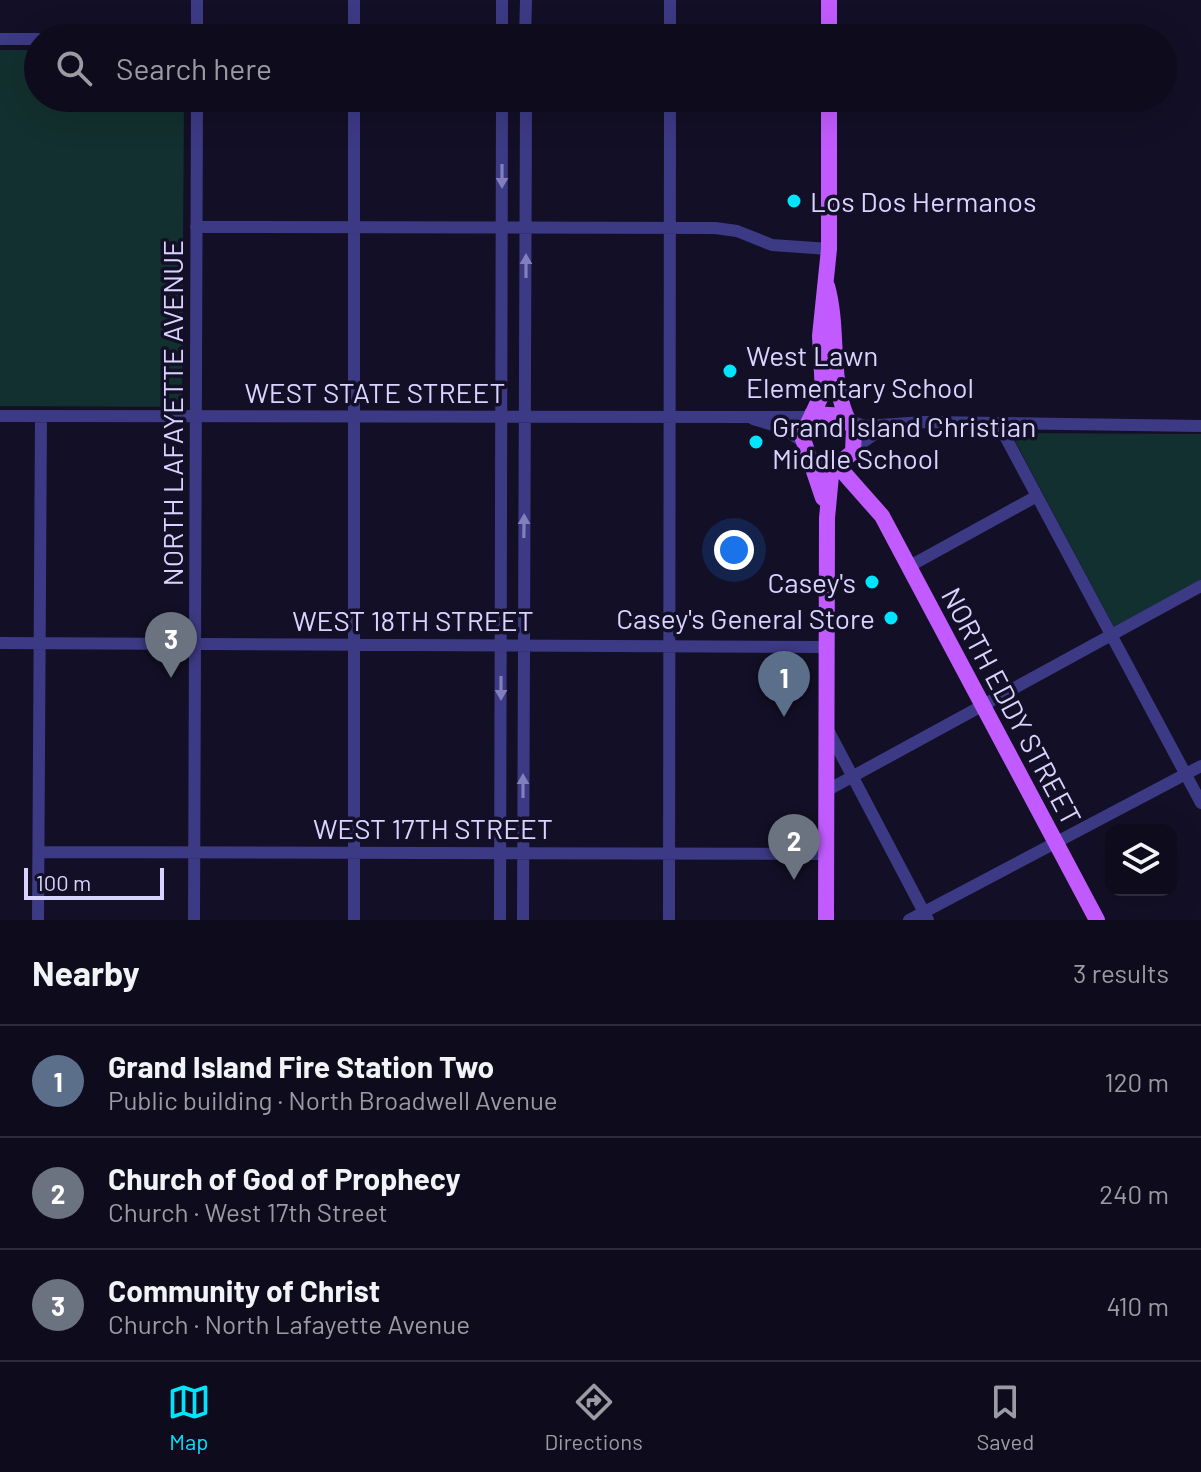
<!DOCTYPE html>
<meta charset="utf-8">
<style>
:root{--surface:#0e0b1c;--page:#1c1929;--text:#f1f3f6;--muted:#9b9ba3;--line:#2e2b3b;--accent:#00e5ff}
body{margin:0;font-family:Barlow,sans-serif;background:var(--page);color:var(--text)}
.controls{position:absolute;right:24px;bottom:24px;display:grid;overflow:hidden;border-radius:16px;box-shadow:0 8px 32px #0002}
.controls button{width:72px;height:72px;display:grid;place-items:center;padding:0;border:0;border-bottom:2px solid var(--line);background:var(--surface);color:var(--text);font:40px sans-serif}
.scale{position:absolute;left:24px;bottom:20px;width:140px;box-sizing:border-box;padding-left:8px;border:4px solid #d9d4ff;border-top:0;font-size:22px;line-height:28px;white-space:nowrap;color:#d9d4ff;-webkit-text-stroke:6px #130f26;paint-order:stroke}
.you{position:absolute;left:734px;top:550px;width:28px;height:28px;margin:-20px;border:6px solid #fff;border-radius:50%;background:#1a73e8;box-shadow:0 0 0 12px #1a73e833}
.badge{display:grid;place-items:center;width:52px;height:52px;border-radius:50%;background:var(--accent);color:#fff;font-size:26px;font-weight:700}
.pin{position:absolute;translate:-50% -66px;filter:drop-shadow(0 2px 4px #0008)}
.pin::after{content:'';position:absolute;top:42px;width:28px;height:24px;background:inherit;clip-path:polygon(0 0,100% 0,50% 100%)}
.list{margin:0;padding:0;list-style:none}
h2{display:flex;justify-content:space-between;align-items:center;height:104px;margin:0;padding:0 32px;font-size:34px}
h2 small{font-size:26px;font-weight:400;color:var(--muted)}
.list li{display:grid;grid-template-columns:52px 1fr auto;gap:24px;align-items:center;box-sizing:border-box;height:112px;padding:0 32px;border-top:2px solid var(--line)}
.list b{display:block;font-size:30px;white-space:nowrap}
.list p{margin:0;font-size:26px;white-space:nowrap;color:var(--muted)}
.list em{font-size:26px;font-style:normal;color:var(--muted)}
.icon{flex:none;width:44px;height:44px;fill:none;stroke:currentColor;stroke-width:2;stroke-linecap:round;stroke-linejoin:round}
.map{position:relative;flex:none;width:1201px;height:920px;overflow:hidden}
.search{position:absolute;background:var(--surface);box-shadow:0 8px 32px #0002;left:24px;right:24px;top:24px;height:88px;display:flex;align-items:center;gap:20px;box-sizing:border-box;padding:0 28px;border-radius:44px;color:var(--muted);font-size:30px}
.sheet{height:440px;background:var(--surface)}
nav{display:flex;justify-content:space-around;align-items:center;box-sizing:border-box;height:112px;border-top:2px solid var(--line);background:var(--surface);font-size:22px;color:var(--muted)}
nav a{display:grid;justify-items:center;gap:4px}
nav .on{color:var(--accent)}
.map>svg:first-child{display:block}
</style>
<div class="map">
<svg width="1201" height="920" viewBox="0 0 1201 920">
<rect width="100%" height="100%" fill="#130f26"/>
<path fill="#12302f" d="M 0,50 L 38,50 L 38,98 L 184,98 L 182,407 L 0,406 Z
M 1021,433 L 1201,434 L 1201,580 L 1114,627 L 1015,441 Z"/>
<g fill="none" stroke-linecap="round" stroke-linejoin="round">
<path stroke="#3d3a85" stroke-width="12" d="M 354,0 L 354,38
M 502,0 L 502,38
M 670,0 L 670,38
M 197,38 L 197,0
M 525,38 L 526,0
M 0,39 L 38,39
M 196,227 L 715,228 L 737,231 L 772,245 L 829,249
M 0,416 L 809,417
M 753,419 L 783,428 L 803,442
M 850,421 L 865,426 L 924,422 L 1201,426
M 998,423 L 1201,803
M 856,447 L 886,426
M 908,567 L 1037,496
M 0,643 L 827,647
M 827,728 L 928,920
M 826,791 L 1201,586
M 39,852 L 826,854
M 38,920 L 41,416
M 194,920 L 197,98
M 354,920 L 354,98
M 500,920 L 502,98
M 523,920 L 526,98
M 669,920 L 670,98
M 909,920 L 1201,766"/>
<path stroke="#c25bff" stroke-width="16" d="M 829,0 L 829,38
M 827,286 C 839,329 829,373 846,416
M 812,414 L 846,416 L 854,429 L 853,452 L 841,462 L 828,464
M 836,464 L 882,516 L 1097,920
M 823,498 L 802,436 L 823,392 L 820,336 L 829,249 L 829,98
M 826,920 L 827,518 L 832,465"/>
</g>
<defs><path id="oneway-solid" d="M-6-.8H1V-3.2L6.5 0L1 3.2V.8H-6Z" transform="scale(2)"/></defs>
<g fill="#837fbc">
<use href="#oneway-solid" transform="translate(502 176) rotate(90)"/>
<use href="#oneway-solid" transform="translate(526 266) rotate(-90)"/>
<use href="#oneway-solid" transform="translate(524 526) rotate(-89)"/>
<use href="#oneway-solid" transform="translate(501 688) rotate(90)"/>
<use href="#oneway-solid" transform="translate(523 786) rotate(-90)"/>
</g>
<g fill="#00e5ff" stroke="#130f26" stroke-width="3">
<circle cx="794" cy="201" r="8"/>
<circle cx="730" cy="371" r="8"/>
<circle cx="756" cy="442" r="8"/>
<circle cx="872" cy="582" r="8"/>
<circle cx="891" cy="618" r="8"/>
</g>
<g text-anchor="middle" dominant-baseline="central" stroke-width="7" stroke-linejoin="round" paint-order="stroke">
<g font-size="28" fill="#d9d4ff" stroke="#130f26" text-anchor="start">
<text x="810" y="201">Los Dos Hermanos</text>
<text x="746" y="355">West Lawn<tspan x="746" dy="32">Elementary School</tspan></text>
<text x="772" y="426">Grand Island Christian<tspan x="772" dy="32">Middle School</tspan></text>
<text x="856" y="582" text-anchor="end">Casey's</text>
<text x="875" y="618" text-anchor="end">Casey's General Store</text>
</g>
<g font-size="28" fill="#d9d4ff" stroke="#130f26">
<text x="375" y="392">WEST STATE STREET</text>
<text transform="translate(172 413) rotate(-90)">NORTH LAFAYETTE AVENUE</text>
<text x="413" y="620">WEST 18TH STREET</text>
<text transform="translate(1012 706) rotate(62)">NORTH EDDY STREET</text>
<text x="433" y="828">WEST 17TH STREET</text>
</g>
</g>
</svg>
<div class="controls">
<button><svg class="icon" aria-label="layers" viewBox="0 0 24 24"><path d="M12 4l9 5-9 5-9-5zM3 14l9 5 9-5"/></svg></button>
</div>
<div class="scale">100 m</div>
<div class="you"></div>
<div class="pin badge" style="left:784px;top:717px;background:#5c6f8a">1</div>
<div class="pin badge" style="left:794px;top:880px;background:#6b7280">2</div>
<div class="pin badge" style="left:171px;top:678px;background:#6b7280">3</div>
<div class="search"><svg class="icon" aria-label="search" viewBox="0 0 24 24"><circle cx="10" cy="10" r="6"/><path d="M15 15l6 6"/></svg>Search here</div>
</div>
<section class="sheet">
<h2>Nearby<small>3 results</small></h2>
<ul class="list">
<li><span class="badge" style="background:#5c6f8a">1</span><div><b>Grand Island Fire Station Two</b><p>Public building · North Broadwell Avenue</p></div><em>120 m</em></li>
<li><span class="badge" style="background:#6b7280">2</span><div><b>Church of God of Prophecy</b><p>Church · West 17th Street</p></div><em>240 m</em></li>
<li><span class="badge" style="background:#6b7280">3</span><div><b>Community of Christ</b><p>Church · North Lafayette Avenue</p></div><em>410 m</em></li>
</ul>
</section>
<nav>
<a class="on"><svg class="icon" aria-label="map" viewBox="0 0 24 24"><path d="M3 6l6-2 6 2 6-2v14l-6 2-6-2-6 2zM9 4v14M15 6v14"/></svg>Map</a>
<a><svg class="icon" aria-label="directions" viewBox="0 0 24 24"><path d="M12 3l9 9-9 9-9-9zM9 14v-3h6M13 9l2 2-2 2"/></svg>Directions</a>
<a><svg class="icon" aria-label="saved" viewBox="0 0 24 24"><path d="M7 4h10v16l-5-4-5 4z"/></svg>Saved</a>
</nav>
